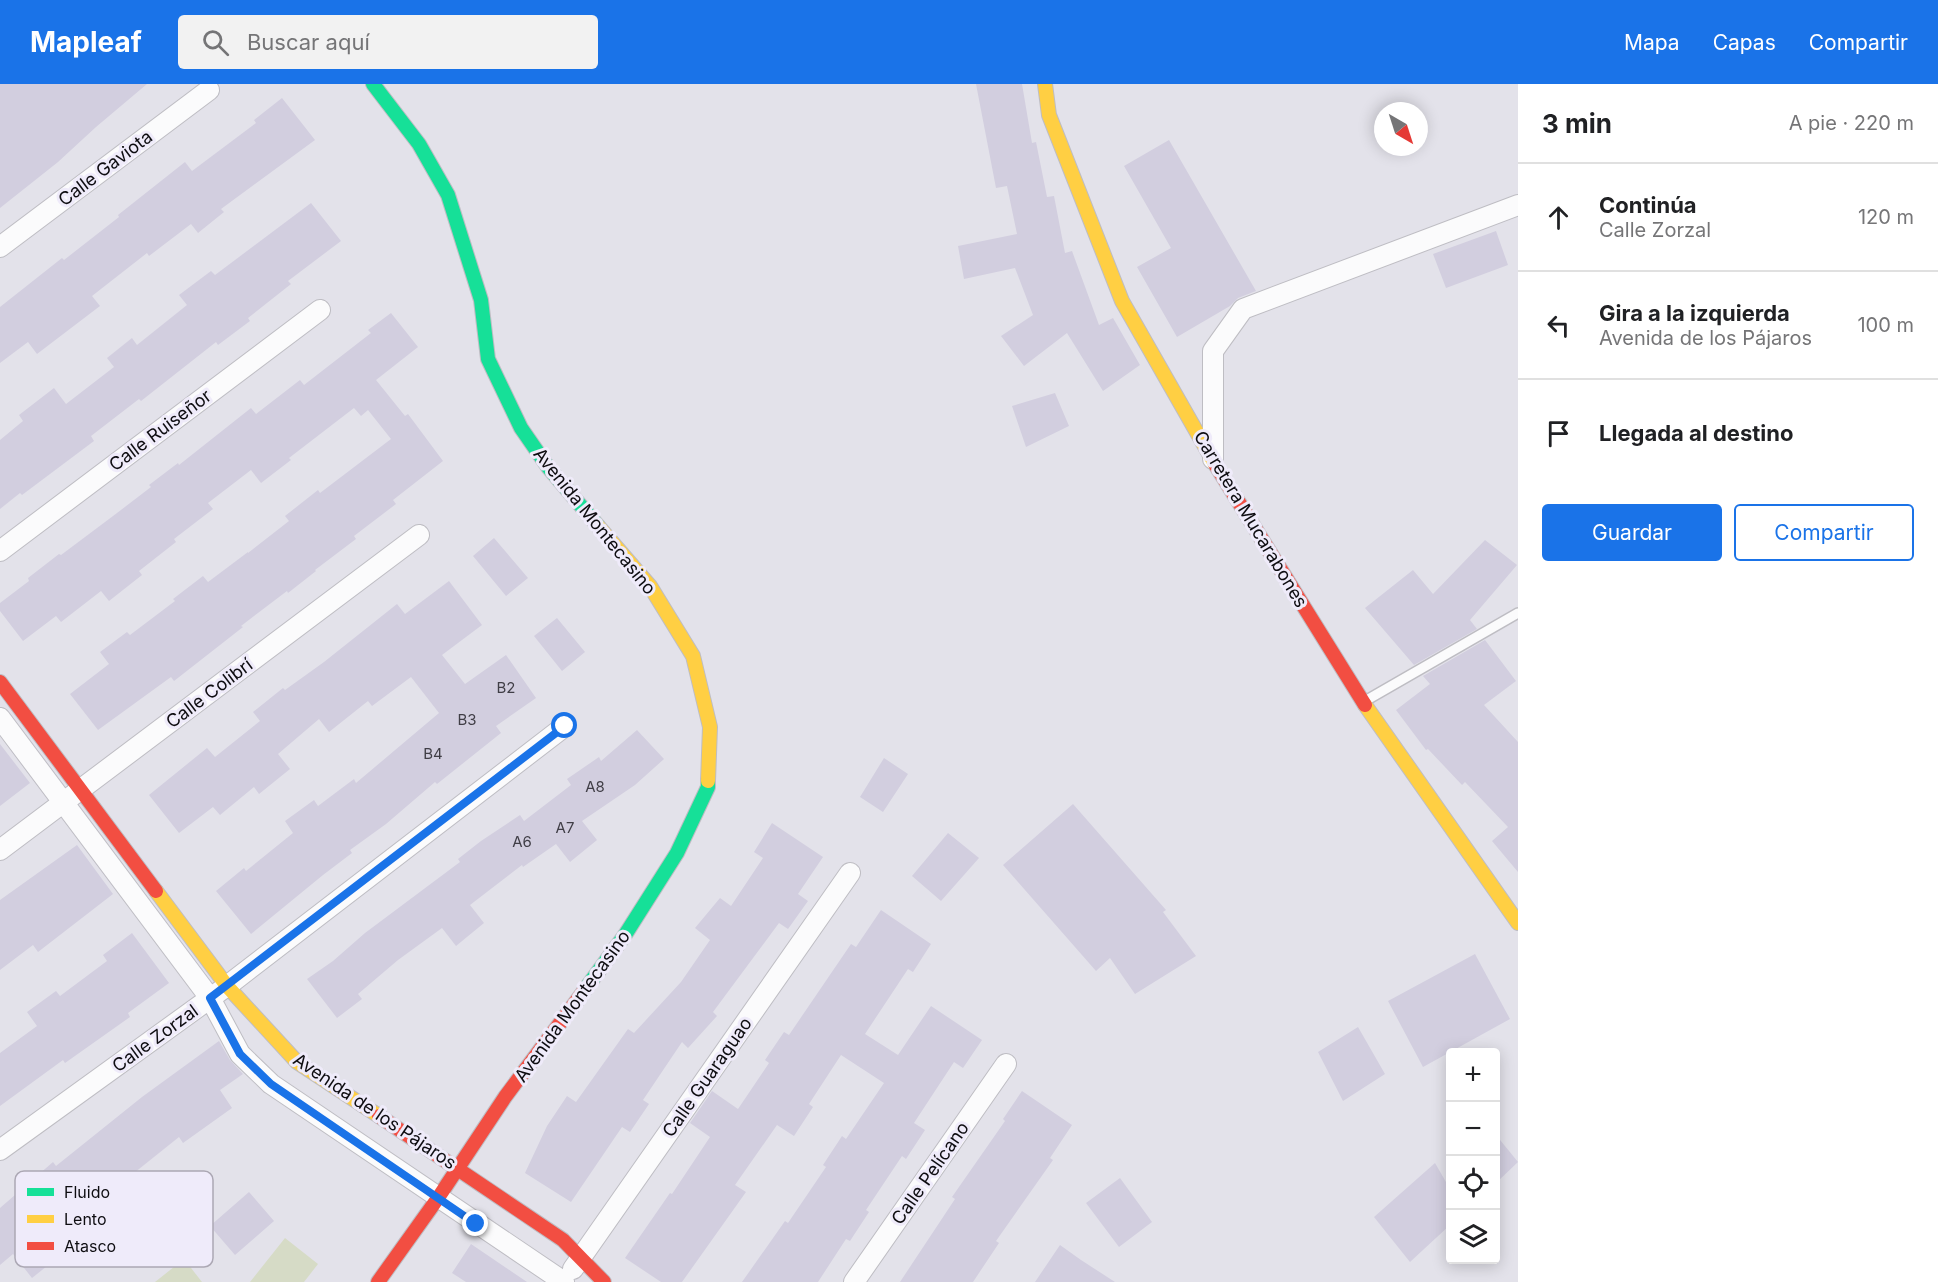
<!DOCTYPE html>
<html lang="es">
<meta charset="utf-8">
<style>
:root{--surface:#fff;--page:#f2f2f2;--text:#202124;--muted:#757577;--line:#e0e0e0;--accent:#1a73e8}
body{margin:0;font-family:Inter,sans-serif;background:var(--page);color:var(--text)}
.controls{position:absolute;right:18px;bottom:18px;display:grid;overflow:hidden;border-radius:6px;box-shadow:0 3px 15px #0003}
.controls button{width:54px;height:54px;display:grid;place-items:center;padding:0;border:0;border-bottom:2px solid var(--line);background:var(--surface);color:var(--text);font:30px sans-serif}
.compass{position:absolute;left:1374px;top:18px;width:54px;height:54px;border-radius:50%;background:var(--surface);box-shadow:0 3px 15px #0003;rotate:141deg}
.stop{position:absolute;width:18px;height:18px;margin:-14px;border:4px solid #1a73e8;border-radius:50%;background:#fff}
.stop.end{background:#1a73e8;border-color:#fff;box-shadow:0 2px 6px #0008}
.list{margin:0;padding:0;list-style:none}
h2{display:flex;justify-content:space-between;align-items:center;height:78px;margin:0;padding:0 24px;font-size:26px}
h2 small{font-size:20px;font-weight:400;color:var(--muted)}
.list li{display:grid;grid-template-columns:39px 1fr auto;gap:18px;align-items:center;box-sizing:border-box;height:108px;padding:0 24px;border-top:2px solid var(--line)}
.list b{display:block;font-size:22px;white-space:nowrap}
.list p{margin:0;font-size:20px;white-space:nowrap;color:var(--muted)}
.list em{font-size:20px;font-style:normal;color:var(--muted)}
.actions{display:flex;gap:12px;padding:18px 24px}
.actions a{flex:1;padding:14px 0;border:2px solid var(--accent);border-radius:6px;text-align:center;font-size:21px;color:var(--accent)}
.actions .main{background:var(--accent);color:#fff}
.icon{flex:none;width:33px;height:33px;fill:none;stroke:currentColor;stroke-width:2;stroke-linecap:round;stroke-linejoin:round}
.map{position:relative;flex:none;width:1518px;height:1198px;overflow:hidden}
header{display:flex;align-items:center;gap:36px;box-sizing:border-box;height:84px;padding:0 30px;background:var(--accent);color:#fff}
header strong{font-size:28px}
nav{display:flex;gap:33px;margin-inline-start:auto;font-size:21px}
.search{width:420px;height:54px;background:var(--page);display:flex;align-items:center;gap:15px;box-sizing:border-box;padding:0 21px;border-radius:6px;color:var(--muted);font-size:22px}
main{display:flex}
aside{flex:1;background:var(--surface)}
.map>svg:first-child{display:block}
</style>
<header>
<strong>Mapleaf</strong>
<div class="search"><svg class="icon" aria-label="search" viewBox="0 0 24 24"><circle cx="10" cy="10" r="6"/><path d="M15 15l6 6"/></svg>Buscar aquí</div>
<nav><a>Mapa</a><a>Capas</a><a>Compartir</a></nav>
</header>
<main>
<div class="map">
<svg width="1518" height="1198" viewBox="0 0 1518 1198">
<rect width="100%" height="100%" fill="#e3e2ea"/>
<path fill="#d6dbc6" d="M 285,1154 L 318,1180 L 304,1198 L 250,1198 Z
M 184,1175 L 202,1198 L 155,1198 Z"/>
<path fill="#d2cedf" d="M 0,0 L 147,0 L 96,43 L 58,78 L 0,124 Z
M 976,0 L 1022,0 L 1032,59 L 1036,58 L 1047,113 L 1054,112 L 1065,169 L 1072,167 L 1099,241 L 1113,234 L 1140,281 L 1103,307 L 1067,249 L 1024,282 L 1001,252 L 1033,231 L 1015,184 L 964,195 L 958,162 L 1017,150 L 1007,102 L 996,104 Z
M 282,14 L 315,56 L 221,125 L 224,128 L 198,149 L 191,140 L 149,172 L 147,169 L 92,212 L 100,222 L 37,270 L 28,258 L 0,279 L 0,223 L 62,174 L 64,176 L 119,133 L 118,131 L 185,78 L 192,87 L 256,39 L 254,36 Z
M 1169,56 L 1256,207 L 1238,214 L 1230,222 L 1177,253 L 1137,183 L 1171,164 L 1124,82 Z
M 311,119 L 341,157 L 288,197 L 291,200 L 248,234 L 250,237 L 218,261 L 216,258 L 141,317 L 139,315 L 91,352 L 94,357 L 22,411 L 20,409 L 0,425 L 0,356 L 23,337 L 19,331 L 54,304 L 66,320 L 114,283 L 107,274 L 132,254 L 137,261 L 187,221 L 179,211 L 211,187 L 215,191 Z
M 1496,147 L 1508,181 L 1446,204 L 1433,170 Z
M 391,229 L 418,263 L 376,296 L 405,332 L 408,330 L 443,377 L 393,416 L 396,420 L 354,452 L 356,455 L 315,486 L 316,487 L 288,509 L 287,507 L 241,542 L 243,543 L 174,597 L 171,593 L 98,646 L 70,610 L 109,580 L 100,568 L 127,548 L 130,551 L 175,517 L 173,515 L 203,492 L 208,498 L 248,468 L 248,469 L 289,437 L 285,432 L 318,406 L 320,409 L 391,355 L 368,326 L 361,332 L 354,324 L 289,374 L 291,376 L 261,399 L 251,386 L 208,419 L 213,425 L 174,455 L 176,458 L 139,487 L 142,491 L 109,517 L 101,507 L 61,538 L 56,532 L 23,557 L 0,527 L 0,519 L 29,497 L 28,494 L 59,470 L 61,471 L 117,429 L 151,403 L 149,401 L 178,379 L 179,381 L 251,324 L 256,330 L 300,296 L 304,301 L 371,249 L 368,246 Z
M 1055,309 L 1069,342 L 1026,363 L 1012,322 Z
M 494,454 L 528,494 L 506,512 L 473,472 Z
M 1485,456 L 1517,481 L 1470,536 L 1477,545 L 1414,581 L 1365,524 L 1413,486 L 1433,510 Z
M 449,497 L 482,541 L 442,571 L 465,600 L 506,571 L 536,614 L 496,642 L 501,649 L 437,700 L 435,698 L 386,740 L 350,766 L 352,769 L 323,791 L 251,850 L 216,807 L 244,784 L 246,787 L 293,749 L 285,737 L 314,716 L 318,722 L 354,695 L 356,699 L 439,629 L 411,593 L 372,622 L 368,617 L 329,648 L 319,635 L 278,670 L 290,685 L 259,710 L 254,703 L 220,731 L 213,723 L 179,749 L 149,711 L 207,664 L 215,673 L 260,637 L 253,628 L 283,604 L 285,606 L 324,578 L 397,520 L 405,530 Z
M 557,534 L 585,568 L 562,587 L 534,552 Z
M 1485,556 L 1516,597 L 1484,621 L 1518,658 L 1518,788 L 1492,757 L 1508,743 L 1465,698 L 1462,701 L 1428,665 L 1426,666 L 1396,626 L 1430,600 L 1423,592 Z
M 637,646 L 664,675 L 635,701 L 582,737 L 597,756 L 570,778 L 556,760 L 523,783 L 522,781 L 470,821 L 484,839 L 456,862 L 442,844 L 398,876 L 358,910 L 362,915 L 337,934 L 307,895 L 333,877 L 365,849 L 460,778 L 458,775 L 481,757 L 520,731 L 524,737 L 571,701 L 567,695 L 599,673 L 601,677 Z
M 0,660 L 30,699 L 0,722 Z
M 884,674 L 908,690 L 883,728 L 860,713 Z
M 1073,720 L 1166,826 L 1163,828 L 1196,872 L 1135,910 L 1110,874 L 1096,887 L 1003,781 Z
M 772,739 L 823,773 L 798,810 L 808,817 L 788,845 L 779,839 L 713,928 L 717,932 L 688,964 L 682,958 L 643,1016 L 649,1020 L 630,1048 L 622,1043 L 571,1118 L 525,1089 L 547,1042 L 567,1012 L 576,1018 L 628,945 L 634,949 L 681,898 L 710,856 L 695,844 L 720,814 L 731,822 L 763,774 L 754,768 Z
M 948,749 L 979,774 L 941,817 L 912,792 Z
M 77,761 L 113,810 L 38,868 L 33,861 L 0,886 L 0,816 Z
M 881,826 L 931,860 L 913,888 L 908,885 L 865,950 L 898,971 L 931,922 L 982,956 L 963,984 L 954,978 L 914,1039 L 925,1046 L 906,1075 L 902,1072 L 866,1126 L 869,1128 L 850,1157 L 846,1155 L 818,1198 L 742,1198 L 785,1137 L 788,1139 L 826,1083 L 823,1081 L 842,1052 L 846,1055 L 884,999 L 841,971 L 809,1020 L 813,1023 L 794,1052 L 777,1041 L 735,1101 L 746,1108 L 682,1198 L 661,1198 L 625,1174 L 670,1109 L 672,1110 L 710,1053 L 690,1039 L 712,1007 L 738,1025 L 769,979 L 765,976 L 784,948 L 789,951 L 851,860 L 856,863 Z
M 132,849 L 169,899 L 128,929 L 130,933 L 65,979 L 63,976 L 0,1022 L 0,969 L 37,942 L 27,928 L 56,907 L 60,912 L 107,877 L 103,871 Z
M 1475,870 L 1510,935 L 1423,983 L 1388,917 Z
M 1358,943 L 1385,990 L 1343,1017 L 1318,968 Z
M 219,957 L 230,976 L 243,990 L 220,1006 L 232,1024 L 183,1059 L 179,1053 L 129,1093 L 134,1099 L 96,1130 L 102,1138 L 32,1194 L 13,1170 L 0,1181 L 0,1124 L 53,1078 L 56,1082 L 142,1013 Z
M 1022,1007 L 1072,1041 L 1050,1074 L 1053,1076 L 996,1157 L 999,1159 L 973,1198 L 900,1198 L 955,1115 L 952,1113 L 1005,1037 L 1003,1035 Z
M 1496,1051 L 1518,1078 L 1496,1099 Z
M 1435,1079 L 1450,1105 L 1450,1141 L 1410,1178 L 1374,1133 Z
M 1120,1094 L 1152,1138 L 1119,1163 L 1086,1119 Z
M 249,1108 L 274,1137 L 235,1171 L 210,1142 Z
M 471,1160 L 527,1198 L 466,1198 L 452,1189 Z
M 1060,1161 L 1081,1176 L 1115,1198 L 1035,1198 Z"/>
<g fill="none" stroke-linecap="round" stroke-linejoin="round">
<g stroke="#bebdc3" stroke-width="12">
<path id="lane" d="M 1365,617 L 1518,529"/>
</g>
<g stroke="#bebdc3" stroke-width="22">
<path id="street" d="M 0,163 L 209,6
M 1213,375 L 1213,267 L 1243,225 L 1518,121
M 0,467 L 320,226
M 0,634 L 210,914 L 240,970 L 271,1000 L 564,1198
M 0,766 L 419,451
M 0,1066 L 227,902 L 565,642
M 573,1185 L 850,789
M 854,1198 L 1006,980"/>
</g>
<g stroke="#bebdc3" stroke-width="16">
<path id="fast" d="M 373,0 L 419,60 L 448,111 L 481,216 L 488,275 L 521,344 L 548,383 L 598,442
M 584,907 L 625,851 L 677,769 L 708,703 L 708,697"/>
</g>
<g stroke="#bebdc3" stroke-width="16">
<path id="slow" d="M 1045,0 L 1049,31 L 1122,217 L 1215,380
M 598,442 L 650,502 L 693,572 L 710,643 L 708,697
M 1365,621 L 1518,839
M 156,807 L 227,902 L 297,978 L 379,1032"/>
</g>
<g stroke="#bebdc3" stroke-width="16">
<path id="jam" d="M 1215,380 L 1365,621
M 0,598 L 156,807
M 379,1032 L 563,1156 L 604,1198
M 378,1198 L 438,1114 L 505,1013 L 584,907"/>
</g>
<use href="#lane" stroke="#fbfbfc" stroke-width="9"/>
<use href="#street" stroke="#fbfbfc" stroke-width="20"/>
<use href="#fast" stroke="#16e098" stroke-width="14"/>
<use href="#slow" stroke="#ffcf43" stroke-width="14"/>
<use href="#jam" stroke="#f24e42" stroke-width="14"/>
</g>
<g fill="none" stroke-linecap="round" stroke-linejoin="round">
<path stroke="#1a73e8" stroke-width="8" d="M 476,1140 L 271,1000 L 240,970 L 210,914 L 565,642"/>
</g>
<g text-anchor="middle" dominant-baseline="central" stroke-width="6" stroke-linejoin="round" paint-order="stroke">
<g font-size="15" fill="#403e46">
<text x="506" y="603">B2</text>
<text x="467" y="635">B3</text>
<text x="433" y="669">B4</text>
<text x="595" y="702">A8</text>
<text x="565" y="743">A7</text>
<text x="522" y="757">A6</text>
</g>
<g font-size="18" fill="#0e0d11" stroke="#efebfa">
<text transform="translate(105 84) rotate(-37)">Calle Gaviota</text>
<text transform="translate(160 346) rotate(-37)">Calle Ruiseñor</text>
<text transform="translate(1251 435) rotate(59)">Carretera Mucarabones</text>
<text transform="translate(595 437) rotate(51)">Avenida Montecasino</text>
<text transform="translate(209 609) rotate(-37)">Calle Colibrí</text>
<text transform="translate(572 922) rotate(-54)">Avenida Montecasino</text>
<text transform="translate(155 954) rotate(-36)">Calle Zorzal</text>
<text transform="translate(707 993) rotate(-55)">Calle Guaraguao</text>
<text transform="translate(375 1027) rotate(34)">Avenida de los Pájaros</text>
<text transform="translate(930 1089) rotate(-55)">Calle Pelícano</text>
</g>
</g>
<rect x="15" y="1087" width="198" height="96" rx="9" fill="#efebfa" stroke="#aca8b4" stroke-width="1.5"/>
<rect x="27" y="1104" width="27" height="8" fill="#16e098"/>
<rect x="27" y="1131" width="27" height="8" fill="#ffcf43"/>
<rect x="27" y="1158" width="27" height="8" fill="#f24e42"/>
<g font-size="16" fill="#0e0d11">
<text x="64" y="1114">Fluido</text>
<text x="64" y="1141">Lento</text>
<text x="64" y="1168">Atasco</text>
</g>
</svg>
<div class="controls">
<button>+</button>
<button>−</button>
<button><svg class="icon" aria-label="locate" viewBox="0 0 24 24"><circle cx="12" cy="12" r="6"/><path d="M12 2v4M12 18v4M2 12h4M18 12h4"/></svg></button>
<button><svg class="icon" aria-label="layers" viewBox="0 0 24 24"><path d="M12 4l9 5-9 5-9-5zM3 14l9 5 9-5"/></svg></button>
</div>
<svg class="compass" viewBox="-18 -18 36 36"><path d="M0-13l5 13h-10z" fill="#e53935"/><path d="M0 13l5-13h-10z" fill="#757577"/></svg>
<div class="stop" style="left:565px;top:642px"></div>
<div class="stop end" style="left:476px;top:1140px"></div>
</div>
<aside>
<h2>3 min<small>A pie · 220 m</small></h2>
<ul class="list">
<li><svg class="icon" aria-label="ahead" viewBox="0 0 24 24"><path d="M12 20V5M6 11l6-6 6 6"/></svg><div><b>Continúa</b><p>Calle Zorzal</p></div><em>120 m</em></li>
<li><svg class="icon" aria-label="left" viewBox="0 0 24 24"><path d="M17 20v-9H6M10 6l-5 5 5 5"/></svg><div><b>Gira a la izquierda</b><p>Avenida de los Pájaros</p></div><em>100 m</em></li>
<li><svg class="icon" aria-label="arrive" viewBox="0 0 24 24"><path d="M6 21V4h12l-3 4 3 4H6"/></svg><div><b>Llegada al destino</b></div></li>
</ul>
<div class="actions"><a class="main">Guardar</a><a>Compartir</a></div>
</aside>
</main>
